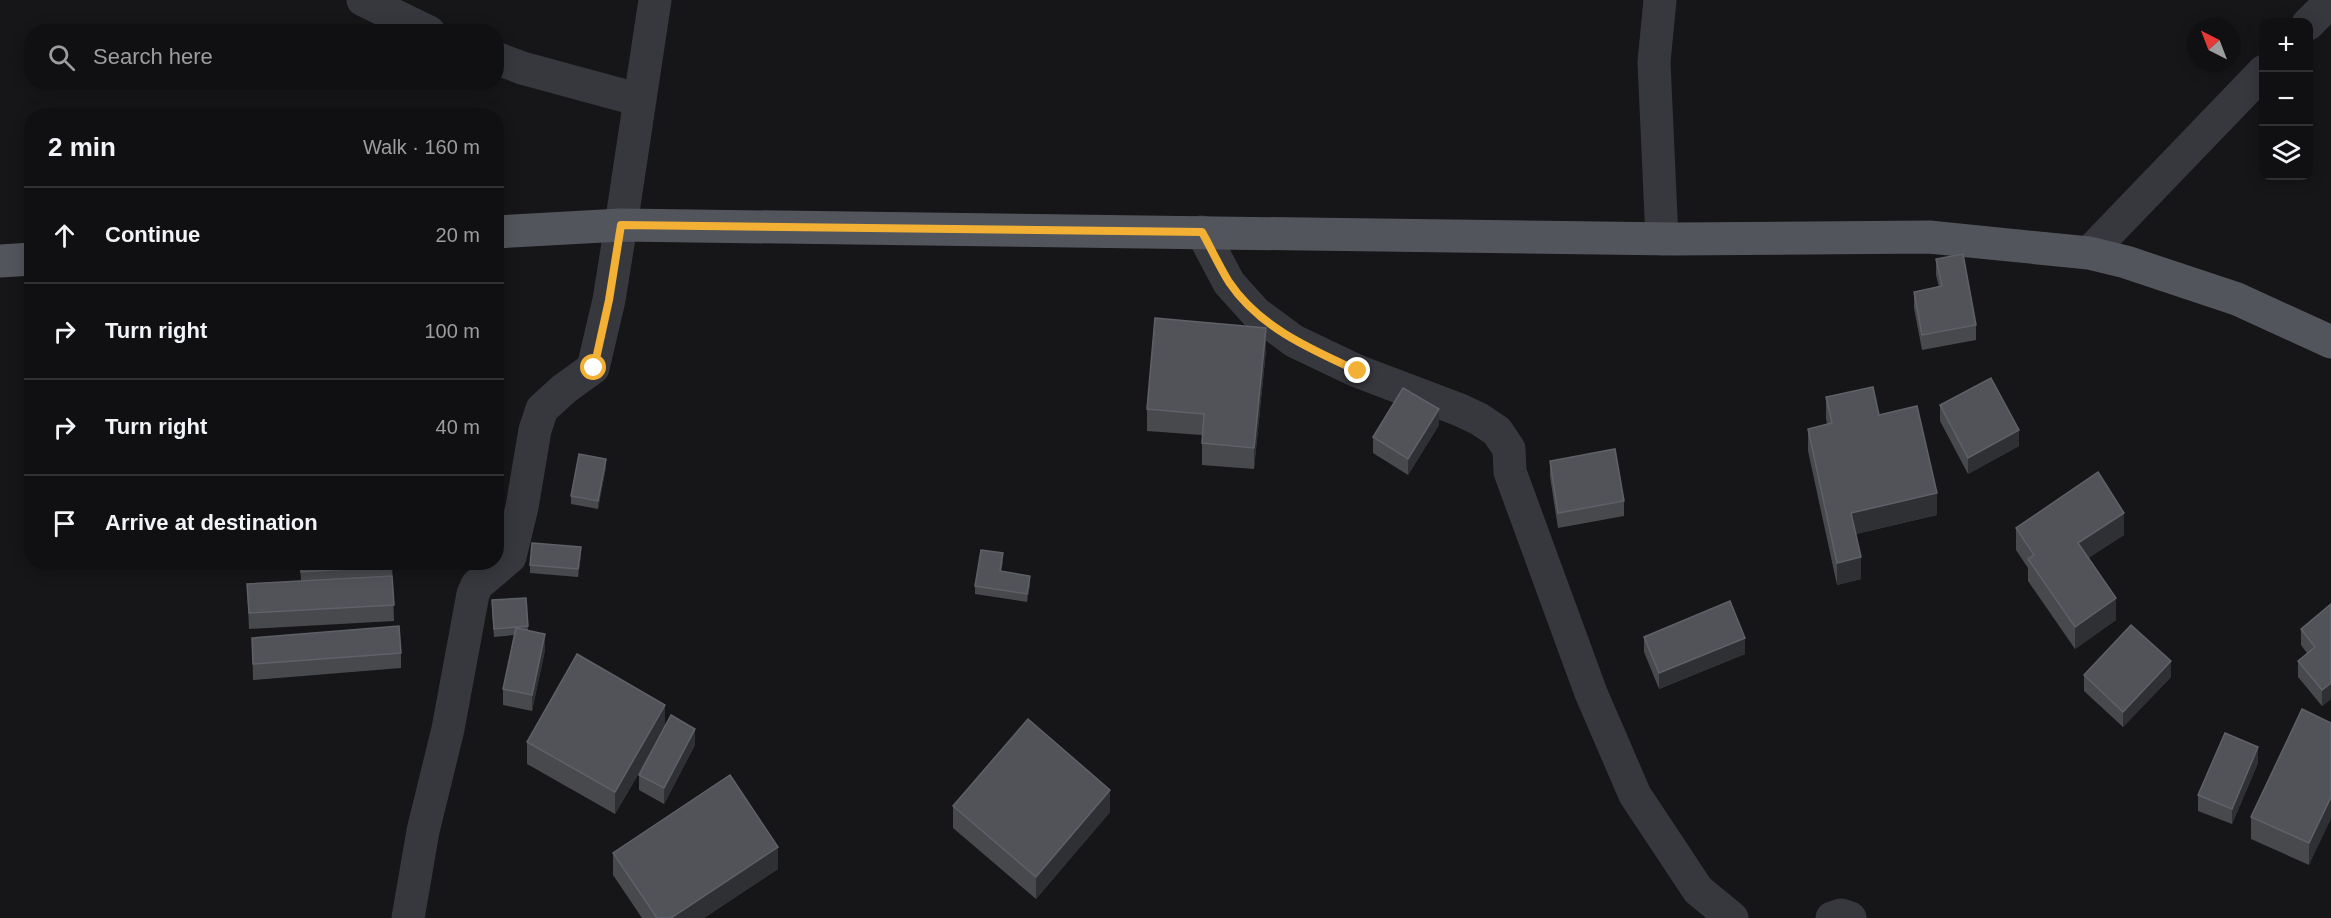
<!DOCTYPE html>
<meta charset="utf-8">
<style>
:root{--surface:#101012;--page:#19191b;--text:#f1f3f6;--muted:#9c9d9f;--line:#303032}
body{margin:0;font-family:Arial,sans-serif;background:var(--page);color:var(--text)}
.controls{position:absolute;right:18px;top:18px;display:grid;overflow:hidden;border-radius:12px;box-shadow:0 3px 15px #0003}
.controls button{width:54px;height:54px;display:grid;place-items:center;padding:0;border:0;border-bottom:2px solid var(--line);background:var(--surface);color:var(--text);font:30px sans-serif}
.compass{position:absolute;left:2187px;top:18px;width:54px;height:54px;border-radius:50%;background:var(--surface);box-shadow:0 3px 15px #0003;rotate:318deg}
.stop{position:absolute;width:18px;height:18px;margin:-14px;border:4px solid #f2b134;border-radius:50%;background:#fff}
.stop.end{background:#f2b134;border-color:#fff;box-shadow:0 2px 6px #0008}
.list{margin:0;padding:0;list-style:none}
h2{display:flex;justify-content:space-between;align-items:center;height:78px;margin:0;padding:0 24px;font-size:26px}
h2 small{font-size:20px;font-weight:400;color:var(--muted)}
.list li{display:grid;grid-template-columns:39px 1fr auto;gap:18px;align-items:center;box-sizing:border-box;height:96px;padding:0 24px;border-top:2px solid var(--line)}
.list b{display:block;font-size:22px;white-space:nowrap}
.list em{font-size:20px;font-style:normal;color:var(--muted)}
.icon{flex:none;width:33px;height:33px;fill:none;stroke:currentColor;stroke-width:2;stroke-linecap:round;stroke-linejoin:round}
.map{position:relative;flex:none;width:2331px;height:918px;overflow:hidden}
.search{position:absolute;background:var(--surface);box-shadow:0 3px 15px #0003;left:24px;top:24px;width:480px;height:66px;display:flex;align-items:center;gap:15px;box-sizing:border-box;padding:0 21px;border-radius:24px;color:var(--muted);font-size:22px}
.panel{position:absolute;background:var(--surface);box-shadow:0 3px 15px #0003;left:24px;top:108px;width:480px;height:462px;border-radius:24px}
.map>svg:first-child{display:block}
</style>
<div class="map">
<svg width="2331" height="918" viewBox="0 0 2331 918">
<rect width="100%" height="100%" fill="#161618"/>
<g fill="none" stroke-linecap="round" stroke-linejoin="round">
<path stroke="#37383d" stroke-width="33" d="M 363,0 L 429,32
M 1660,0 L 1654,62 L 1662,239
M 2308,24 L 2331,1
M 496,58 L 522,68 L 640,100
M 1202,232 L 1229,283 L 1256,313 L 1294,341 L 1357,371 L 1460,410 L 1479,419 L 1497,431 L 1509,449 L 1510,472 L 1591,693 L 1635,795 L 1698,890 L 1732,918
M 2089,253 L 2264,71
M 408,918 L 423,831 L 448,729 L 473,594 L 477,585 L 510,557 L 522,507 L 535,430 L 542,409 L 564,389 L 593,368 L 609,300 L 621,225 L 655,0
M 1832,918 L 1841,915 L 1850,918"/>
<path stroke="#53555c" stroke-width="33" d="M 496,232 L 621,225 L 1675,239 L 1929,237 L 2089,253 L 2126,262 L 2237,299 L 2331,342
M 0,261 L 32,259"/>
</g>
<path fill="#47494d" d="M 1936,259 L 1976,325 L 1976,340 L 1922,350 L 1914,308 L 1914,292 L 1939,287 L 1936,275 Z
M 1266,350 L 1254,469 L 1202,465 L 1202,435 L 1147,431 L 1147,409 Z
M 1826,397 L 1879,415 L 1937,515 L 1856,534 L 1861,579 L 1837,585 L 1808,451 L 1808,429 L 1827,424 L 1826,419 Z
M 1940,405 L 2019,446 L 1968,474 L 1940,421 Z
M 1439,425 L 1408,475 L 1373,453 L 1373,437 Z
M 1550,461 L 1624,501 L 1624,516 L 1558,528 L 1550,477 Z
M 606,467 L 598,509 L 571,504 L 571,496 Z
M 2016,528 L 2124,535 L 2088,558 L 2116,620 L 2075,649 L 2028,581 L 2028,568 L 2016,550 Z
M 581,555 L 578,577 L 530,573 L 530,565 Z
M 1003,561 L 1001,572 L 1030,584 L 1027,602 L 975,594 L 975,586 Z
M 300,562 L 392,562 L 394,621 L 249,629 L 247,584 L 301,581 Z
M 526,598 L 528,630 L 545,650 L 532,711 L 503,705 L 503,689 L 514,635 L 494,637 L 492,609 L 492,600 Z
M 2331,604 L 2331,699 L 2322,706 L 2298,677 L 2298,661 L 2307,653 L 2301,645 L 2301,629 Z
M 1644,637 L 1745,654 L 1659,689 L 1644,652 Z
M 252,638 L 401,653 L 401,668 L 253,680 Z
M 2084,675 L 2171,677 L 2123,727 L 2084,691 Z
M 2331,723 L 2309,865 L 2251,839 L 2251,817 Z
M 665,725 L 695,745 L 664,804 L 639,790 L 639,775 L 653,749 L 615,814 L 527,764 L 527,742 Z
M 2258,763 L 2232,824 L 2198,811 L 2198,795 Z
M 953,806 L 1110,812 L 1036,899 L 953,828 Z
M 613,853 L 778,869 L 704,918 L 642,918 L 613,875 Z"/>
<path fill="#2f3033" d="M 1266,328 L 1266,350 L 1254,469 L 1254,448 Z
M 1439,409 L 1439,425 L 1408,475 L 1408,459 Z
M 2019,430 L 2019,446 L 1968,474 L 1968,458 Z
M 606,459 L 606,467 L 598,509 L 598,501 Z
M 1937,493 L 1937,515 L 1851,535 L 1851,513 Z
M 2124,513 L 2124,535 L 2078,565 L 2078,543 Z
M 581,547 L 581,555 L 578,577 L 578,569 Z
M 1861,557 L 1861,579 L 1837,585 L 1837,563 Z
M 1030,576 L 1030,584 L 1027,602 L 1027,594 Z
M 2116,598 L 2116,620 L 2075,649 L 2075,627 Z
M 545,634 L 545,650 L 532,711 L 532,695 Z
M 1745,638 L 1745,654 L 1659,689 L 1659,673 Z
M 2171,661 L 2171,677 L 2123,727 L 2123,712 Z
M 2331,683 L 2331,699 L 2322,706 L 2322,690 Z
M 665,705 L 665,727 L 615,814 L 615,792 Z
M 695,729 L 695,745 L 664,804 L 664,788 Z
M 2258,747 L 2258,763 L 2232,824 L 2232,809 Z
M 1110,790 L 1110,812 L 1036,899 L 1036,877 Z
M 2331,797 L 2331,819 L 2309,865 L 2309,843 Z
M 778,847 L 778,869 L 704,918 L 671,918 Z"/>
<path fill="#525359" stroke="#5f6168" stroke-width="1.5" d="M 1963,254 L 1976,325 L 1922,335 L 1914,292 L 1942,286 L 1936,259 Z
M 1155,318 L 1266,328 L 1254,448 L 1202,443 L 1204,414 L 1147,409 Z
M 1991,378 L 2019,430 L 1968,458 L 1940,405 Z
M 1873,387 L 1879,415 L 1917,406 L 1937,493 L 1851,513 L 1861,557 L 1837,563 L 1808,429 L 1832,423 L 1826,397 Z
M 1403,388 L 1439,409 L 1408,459 L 1373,437 Z
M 1615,449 L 1624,501 L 1558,513 L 1550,461 Z
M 579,454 L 606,459 L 598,501 L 571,496 Z
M 2098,472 L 2124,513 L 2078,543 L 2116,598 L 2075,627 L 2028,559 L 2034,555 L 2016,528 Z
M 532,543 L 581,547 L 578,569 L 530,565 Z
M 981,550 L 1003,553 L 1000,571 L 1030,576 L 1027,594 L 975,586 Z
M 301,562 L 392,562 L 392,566 L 301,572 Z
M 392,576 L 394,605 L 249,613 L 247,584 Z
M 526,598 L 528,626 L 494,629 L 492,600 Z
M 1730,601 L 1745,638 L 1659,673 L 1644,637 Z
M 2331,604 L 2331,683 L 2322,690 L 2298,661 L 2315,647 L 2301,629 Z
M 2131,625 L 2171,661 L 2123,712 L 2084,675 Z
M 399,626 L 401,653 L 253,664 L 252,638 Z
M 516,628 L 545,634 L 532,695 L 503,689 Z
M 577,654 L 665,705 L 615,792 L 527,742 Z
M 2302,709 L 2331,723 L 2331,797 L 2309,843 L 2251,817 Z
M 671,715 L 695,729 L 664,788 L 639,775 Z
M 1028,719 L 1110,790 L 1036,877 L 953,806 Z
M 2225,733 L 2258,747 L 2232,809 L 2198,795 Z
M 730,775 L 778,847 L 671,918 L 657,918 L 613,853 Z"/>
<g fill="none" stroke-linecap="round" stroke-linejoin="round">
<path stroke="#f2b134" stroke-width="8" d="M 594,368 L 609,300 L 621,225 L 1202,232 C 1211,248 1219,266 1229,282 C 1259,327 1310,349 1358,371"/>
</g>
</svg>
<div class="controls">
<button>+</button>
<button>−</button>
<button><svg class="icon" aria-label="layers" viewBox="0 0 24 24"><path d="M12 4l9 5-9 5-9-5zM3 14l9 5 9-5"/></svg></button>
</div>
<svg class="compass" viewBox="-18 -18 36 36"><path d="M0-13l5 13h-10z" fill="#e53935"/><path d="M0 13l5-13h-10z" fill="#9c9d9f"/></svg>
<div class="stop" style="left:594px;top:368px"></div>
<div class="stop end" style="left:1358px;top:371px"></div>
<div class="search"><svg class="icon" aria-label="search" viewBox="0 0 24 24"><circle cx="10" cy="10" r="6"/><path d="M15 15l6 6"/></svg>Search here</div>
<section class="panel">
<h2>2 min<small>Walk · 160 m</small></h2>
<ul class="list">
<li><svg class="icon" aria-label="ahead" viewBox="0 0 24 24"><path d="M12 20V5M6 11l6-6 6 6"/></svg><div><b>Continue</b></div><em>20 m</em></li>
<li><svg class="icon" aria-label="right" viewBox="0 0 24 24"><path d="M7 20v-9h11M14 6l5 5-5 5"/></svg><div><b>Turn right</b></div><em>100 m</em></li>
<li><svg class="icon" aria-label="right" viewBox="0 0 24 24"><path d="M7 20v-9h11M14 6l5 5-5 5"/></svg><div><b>Turn right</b></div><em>40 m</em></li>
<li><svg class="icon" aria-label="arrive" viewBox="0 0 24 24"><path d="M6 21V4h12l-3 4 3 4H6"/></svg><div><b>Arrive at destination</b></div></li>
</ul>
</section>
</div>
